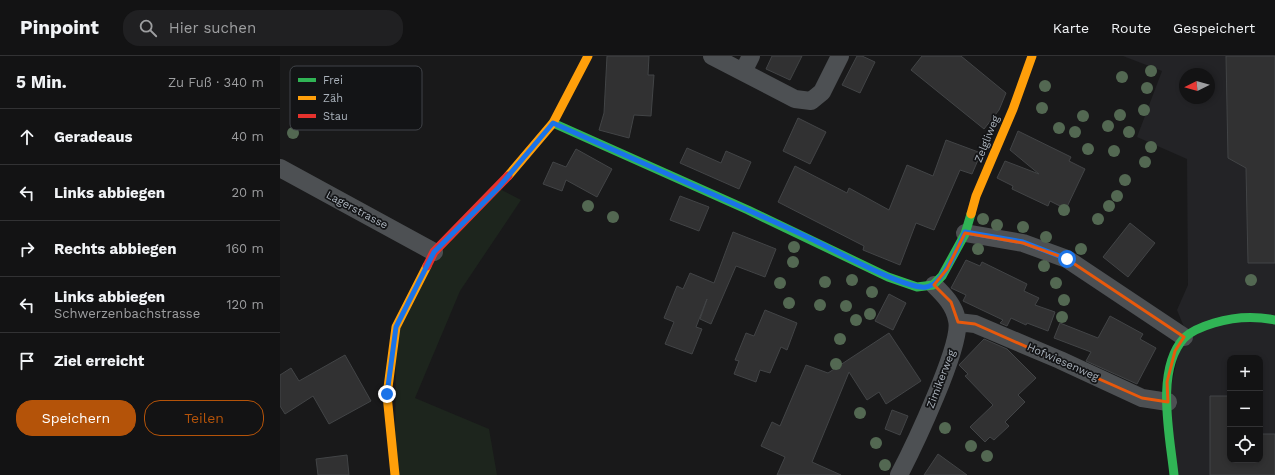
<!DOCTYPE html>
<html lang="de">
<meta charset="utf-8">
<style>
:root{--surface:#131314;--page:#202022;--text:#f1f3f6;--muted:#9d9ea0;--line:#323234;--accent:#b45309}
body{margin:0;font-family:"Work Sans",sans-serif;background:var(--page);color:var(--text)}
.controls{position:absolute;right:12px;bottom:12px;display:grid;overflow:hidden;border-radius:8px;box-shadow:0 2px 6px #0003}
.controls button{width:36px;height:36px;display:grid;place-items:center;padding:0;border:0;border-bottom:1px solid var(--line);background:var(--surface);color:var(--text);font:20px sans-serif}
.compass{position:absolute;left:899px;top:12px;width:36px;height:36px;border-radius:50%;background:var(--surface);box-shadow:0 2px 6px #0003;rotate:265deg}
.stop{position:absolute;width:12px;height:12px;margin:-9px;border:3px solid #1a73e8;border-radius:50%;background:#fff}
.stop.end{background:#1a73e8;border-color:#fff;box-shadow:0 1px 4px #0008}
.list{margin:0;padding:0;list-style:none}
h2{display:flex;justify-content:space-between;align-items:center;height:52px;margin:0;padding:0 16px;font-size:17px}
h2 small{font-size:13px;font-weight:400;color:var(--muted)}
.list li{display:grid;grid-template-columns:26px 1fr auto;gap:12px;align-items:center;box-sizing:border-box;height:56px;padding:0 16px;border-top:1px solid var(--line)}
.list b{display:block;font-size:15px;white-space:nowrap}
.list p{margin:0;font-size:13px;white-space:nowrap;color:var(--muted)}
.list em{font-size:13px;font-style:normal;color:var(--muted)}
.actions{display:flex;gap:8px;padding:12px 16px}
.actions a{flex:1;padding:9px 0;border:1px solid var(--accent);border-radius:16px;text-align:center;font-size:14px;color:var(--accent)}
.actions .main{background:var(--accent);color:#fff}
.icon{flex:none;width:22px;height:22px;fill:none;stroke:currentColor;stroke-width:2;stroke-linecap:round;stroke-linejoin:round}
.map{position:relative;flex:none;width:995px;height:419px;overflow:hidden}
header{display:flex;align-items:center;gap:24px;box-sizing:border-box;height:56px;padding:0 20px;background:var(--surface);border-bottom:1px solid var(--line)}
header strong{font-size:19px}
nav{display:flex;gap:22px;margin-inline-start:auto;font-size:14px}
.search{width:280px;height:36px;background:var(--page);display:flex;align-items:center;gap:10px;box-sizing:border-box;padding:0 14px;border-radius:16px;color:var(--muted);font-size:15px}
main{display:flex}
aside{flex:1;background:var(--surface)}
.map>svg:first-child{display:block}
</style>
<header>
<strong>Pinpoint</strong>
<div class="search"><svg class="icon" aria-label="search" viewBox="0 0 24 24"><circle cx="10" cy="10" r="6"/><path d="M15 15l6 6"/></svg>Hier suchen</div>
<nav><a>Karte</a><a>Route</a><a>Gespeichert</a></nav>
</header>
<main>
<aside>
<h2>5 Min.<small>Zu Fuß · 340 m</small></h2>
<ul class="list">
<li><svg class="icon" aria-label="ahead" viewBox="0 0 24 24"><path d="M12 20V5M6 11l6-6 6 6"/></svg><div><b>Geradeaus</b></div><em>40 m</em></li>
<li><svg class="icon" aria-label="left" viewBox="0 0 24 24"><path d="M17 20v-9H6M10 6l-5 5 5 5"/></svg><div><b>Links abbiegen</b></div><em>20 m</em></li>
<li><svg class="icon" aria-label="right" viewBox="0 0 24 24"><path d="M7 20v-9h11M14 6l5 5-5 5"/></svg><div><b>Rechts abbiegen</b></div><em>160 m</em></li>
<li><svg class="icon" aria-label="left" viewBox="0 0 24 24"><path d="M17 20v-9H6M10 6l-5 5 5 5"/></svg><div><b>Links abbiegen</b><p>Schwerzenbachstrasse</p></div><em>120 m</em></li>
<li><svg class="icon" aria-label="arrive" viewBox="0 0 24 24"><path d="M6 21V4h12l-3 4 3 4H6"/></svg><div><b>Ziel erreicht</b></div></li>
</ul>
<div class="actions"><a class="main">Speichern</a><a>Teilen</a></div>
</aside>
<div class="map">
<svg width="995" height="419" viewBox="0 0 995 419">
<rect width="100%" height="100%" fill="#19191a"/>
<path fill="#232326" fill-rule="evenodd" d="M 843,0 L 995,0 L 995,419 L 894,419 L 888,346 L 904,271 L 897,254 L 908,229 L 907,103 L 857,81 L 882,15 ZM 905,18 L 929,18 L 929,42 L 905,42 ZM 950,302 L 980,302 L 980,404 L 950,404 Z"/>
<path fill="#1d251d" d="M 218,132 L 241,144 L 180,235 L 135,342 L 209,373 L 217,419 L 115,419 L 116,271 L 154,196 Z"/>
<path fill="#313132" stroke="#424446" d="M 327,0 L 369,0 L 368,19 L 374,19 L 371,60 L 354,59 L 349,82 L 319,74 L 324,57 Z
M 492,0 L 522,0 L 510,24 L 486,13 Z
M 577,0 L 582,0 L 595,6 L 580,37 L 562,29 Z
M 642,0 L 681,0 L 726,37 L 719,54 L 704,73 L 631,14 Z
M 946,0 L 995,0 L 995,207 L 968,207 L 966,112 L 948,102 Z
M 518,62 L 546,76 L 530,108 L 503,95 Z
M 738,75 L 791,101 L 789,105 L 805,113 L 786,153 L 770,145 L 768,150 L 732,133 L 733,130 L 717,122 L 725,105 L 759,118 L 730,94 Z
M 666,84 L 701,97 L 692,118 L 680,114 L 654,174 L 636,167 L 620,209 L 583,194 L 584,190 L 498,146 L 515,110 L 567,137 L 569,132 L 609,154 L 627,109 L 653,120 Z
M 407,92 L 441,107 L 446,95 L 471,106 L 459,133 L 400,107 Z
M 296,93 L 332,113 L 317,141 L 286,124 L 282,135 L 263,128 L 273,106 L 286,111 Z
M 400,140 L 429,151 L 419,175 L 390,164 Z
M 850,167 L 875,187 L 848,221 L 823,201 Z
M 453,176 L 496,193 L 485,221 L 456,210 L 431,268 L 420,263 L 427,243 L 416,271 L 422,273 L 412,298 L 385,288 L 394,266 L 384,262 L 397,230 L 403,233 L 410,217 L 434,227 Z
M 686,204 L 700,210 L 702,206 L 747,228 L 744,235 L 759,242 L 755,249 L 775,256 L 768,275 L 747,267 L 746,269 L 731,262 L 727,270 L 720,267 L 723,264 L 683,245 L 686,239 L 671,232 Z
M 609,238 L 626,247 L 613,274 L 595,265 Z
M 485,254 L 517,267 L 507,294 L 501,291 L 490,317 L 480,314 L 476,326 L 454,318 L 459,305 L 455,304 L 466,277 L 474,280 Z
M 830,260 L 863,278 L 860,283 L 876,292 L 857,328 L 806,305 L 811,296 L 774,282 L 780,267 L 818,282 Z
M 609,277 L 641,325 L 606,348 L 599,336 L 587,344 L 569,316 L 532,406 L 561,419 L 497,419 L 505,401 L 481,390 L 492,366 L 500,370 L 526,309 L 548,317 Z
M 704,283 L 727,293 L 756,322 L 738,339 L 745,346 L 725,366 L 729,370 L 714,384 L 710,381 L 705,386 L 690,371 L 713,349 L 685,320 L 688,318 L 679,309 Z
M 65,299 L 91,345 L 49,368 L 33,340 L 5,358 L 0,350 L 0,319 L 11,312 L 19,325 Z
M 930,340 L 950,340 L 950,404 L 980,404 L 980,378 L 995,378 L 995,419 L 930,419 Z
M 612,354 L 628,360 L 620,379 L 605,373 Z
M 658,398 L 687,419 L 644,419 Z
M 67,399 L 69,419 L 38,419 L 36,403 Z"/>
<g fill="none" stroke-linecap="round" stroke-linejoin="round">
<path stroke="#4d5053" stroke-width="18" d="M 432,0 L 515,43 L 531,45 L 542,36 L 560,0
M 463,16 L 471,0
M 0,112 L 154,196
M 685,177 L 743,187 L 787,203 L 904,281
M 678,266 L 695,268 L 780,304 L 862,342 L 888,346
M 619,419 C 632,394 683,288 677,264 C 674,249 665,240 654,229"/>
<path stroke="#30b455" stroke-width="9" d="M 273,67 L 468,154 L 608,221 L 637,231 L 653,229 L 662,220 L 685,178 L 691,158
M 894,419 C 890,380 875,314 904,282 C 912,274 924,270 934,267 C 954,261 975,260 995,264"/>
<path stroke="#ff9f0a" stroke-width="9" d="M 228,120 L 273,67 L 308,0
M 691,158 L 696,140 L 733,53 L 752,0
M 115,419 L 107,339 L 116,271 L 147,210"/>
<path stroke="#e5322d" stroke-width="9" d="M 147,210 L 154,196 L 228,120"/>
</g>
<g fill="#536852">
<circle cx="871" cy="15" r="6"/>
<circle cx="842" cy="21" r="6"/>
<circle cx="765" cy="30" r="6"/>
<circle cx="867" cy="32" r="6"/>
<circle cx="762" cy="52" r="6"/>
<circle cx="864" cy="54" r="6"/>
<circle cx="840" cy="59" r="6"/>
<circle cx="803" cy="60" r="6"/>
<circle cx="828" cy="70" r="6"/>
<circle cx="779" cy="72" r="6"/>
<circle cx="795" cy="76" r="6"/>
<circle cx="849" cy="76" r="6"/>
<circle cx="13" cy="77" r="6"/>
<circle cx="871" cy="91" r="6"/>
<circle cx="808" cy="93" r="6"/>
<circle cx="834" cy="95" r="6"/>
<circle cx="865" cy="106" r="6"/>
<circle cx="845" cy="124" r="6"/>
<circle cx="837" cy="140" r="6"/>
<circle cx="308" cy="150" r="6"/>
<circle cx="829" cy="150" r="6"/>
<circle cx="784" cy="154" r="6"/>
<circle cx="333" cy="161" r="6"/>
<circle cx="703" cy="163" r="6"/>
<circle cx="818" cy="163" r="6"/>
<circle cx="717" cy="169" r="6"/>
<circle cx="743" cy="171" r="6"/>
<circle cx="766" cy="181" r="6"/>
<circle cx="514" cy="191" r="6"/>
<circle cx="698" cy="193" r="6"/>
<circle cx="801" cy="193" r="6"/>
<circle cx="513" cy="206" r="6"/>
<circle cx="764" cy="210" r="6"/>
<circle cx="572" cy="224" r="6"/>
<circle cx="971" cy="224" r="6"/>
<circle cx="545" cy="226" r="6"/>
<circle cx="500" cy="227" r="6"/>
<circle cx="776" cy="227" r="6"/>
<circle cx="592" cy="236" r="6"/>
<circle cx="784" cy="244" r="6"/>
<circle cx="509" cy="247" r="6"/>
<circle cx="540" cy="249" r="6"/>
<circle cx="566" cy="250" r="6"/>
<circle cx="590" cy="258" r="6"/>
<circle cx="782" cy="261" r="6"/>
<circle cx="576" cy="264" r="6"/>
<circle cx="560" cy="283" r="6"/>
<circle cx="556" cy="308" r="6"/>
<circle cx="580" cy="357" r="6"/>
<circle cx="665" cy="372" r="6"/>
<circle cx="596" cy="387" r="6"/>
<circle cx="691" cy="390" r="6"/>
<circle cx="707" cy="400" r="6"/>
<circle cx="605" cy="409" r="6"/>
</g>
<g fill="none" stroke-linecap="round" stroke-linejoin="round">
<path stroke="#1a73e8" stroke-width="5" d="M 107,338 L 116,271 L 154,196 L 218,132 L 273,67 C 358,105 443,142 527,181 C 551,192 625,234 646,231 C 663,229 678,191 685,176 L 743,186 L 787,203"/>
</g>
<path fill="none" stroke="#e8590c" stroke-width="3" stroke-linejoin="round" d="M 685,177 L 743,187 L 787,203 L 904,281 L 895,295 L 887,326 L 888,346 L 862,342 L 695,268 L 678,266 L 671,246 L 654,229 L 667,213 Z"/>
<g text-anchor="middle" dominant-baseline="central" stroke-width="3.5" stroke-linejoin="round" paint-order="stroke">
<g font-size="11" fill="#aab2bb" stroke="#131416">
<text transform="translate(707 83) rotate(-68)">Zelgliweg</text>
<text transform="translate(77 154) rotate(28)">Lagerstrasse</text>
<text transform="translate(783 306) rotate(24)">Hofwiesenweg</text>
<text transform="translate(661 323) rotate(-69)">Zimikerweg</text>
</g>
</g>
<rect x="10" y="10" width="132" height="64" rx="6" fill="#131416" stroke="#404348" stroke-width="1"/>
<rect x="18" y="22" width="18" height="4" fill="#30b455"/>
<rect x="18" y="40" width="18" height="4" fill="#ff9f0a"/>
<rect x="18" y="58" width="18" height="4" fill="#e5322d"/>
<g font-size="11" fill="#aab2bb">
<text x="43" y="28">Frei</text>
<text x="43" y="46">Zäh</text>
<text x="43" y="64">Stau</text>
</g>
</svg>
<div class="controls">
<button>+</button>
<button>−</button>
<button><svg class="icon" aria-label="locate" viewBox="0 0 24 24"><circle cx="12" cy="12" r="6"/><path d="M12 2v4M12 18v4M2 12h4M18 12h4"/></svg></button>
</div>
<svg class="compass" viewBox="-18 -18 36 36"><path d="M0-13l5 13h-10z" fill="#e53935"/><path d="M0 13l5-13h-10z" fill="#9d9ea0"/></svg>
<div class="stop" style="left:787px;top:203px"></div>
<div class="stop end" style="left:107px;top:338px"></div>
</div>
</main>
